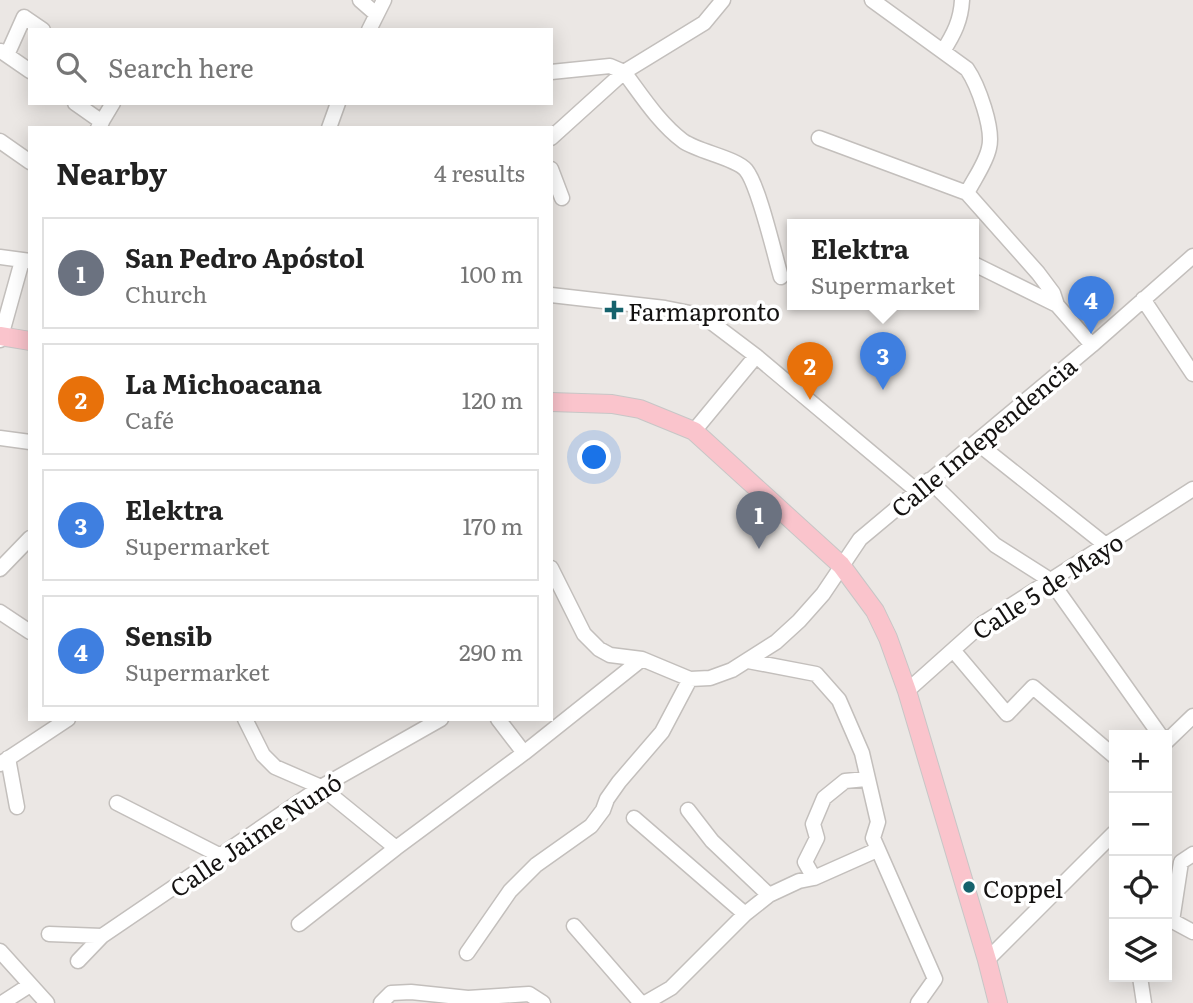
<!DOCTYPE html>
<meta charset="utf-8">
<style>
:root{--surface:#fff;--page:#f6f6f6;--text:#222;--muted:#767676;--line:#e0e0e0;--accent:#15626c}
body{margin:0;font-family:Literata,serif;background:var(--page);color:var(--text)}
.controls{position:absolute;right:21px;bottom:21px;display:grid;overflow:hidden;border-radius:0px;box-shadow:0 4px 18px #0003}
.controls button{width:63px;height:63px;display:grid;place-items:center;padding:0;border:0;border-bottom:2px solid var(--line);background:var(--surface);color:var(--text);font:35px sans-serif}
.you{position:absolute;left:595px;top:458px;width:24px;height:24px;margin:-18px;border:5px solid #fff;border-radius:50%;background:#1a73e8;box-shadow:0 0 0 10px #1a73e833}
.badge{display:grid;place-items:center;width:46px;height:46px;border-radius:50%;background:var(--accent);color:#fff;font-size:23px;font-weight:700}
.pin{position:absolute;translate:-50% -58px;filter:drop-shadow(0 2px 4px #0008)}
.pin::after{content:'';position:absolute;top:37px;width:24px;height:21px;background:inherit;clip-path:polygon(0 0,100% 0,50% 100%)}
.popup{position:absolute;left:787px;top:219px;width:192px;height:91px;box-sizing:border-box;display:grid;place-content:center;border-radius:0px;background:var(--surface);filter:drop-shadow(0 2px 5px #0005);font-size:23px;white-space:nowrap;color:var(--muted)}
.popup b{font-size:26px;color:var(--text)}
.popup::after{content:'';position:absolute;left:50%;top:100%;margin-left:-14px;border:14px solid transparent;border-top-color:var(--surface)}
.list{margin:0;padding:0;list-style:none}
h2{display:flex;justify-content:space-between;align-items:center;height:91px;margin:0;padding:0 28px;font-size:30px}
h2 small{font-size:23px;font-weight:400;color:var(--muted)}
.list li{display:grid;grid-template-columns:46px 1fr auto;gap:21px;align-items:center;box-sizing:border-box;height:112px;margin:0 14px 14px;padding:0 14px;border:2px solid var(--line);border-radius:0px}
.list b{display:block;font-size:26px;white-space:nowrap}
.list p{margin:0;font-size:23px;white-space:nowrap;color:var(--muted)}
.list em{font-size:23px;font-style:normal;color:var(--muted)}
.icon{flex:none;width:38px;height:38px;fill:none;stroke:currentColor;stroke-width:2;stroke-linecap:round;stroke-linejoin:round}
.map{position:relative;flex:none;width:1193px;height:1003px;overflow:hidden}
.search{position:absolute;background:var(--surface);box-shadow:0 4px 18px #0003;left:28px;top:28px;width:525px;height:77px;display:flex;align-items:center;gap:18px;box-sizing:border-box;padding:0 24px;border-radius:0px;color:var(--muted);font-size:26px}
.panel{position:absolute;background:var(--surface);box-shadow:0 4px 18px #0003;left:28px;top:126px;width:525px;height:595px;border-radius:0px}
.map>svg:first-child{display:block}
</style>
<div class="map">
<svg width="1193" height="1003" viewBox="0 0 1193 1003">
<rect width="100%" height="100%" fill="#ebe7e4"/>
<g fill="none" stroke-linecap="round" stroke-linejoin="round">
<g stroke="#c3bfbc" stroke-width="17">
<path id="minor" d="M 360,0 L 376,14
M 872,0 L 967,69 C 978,85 994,129 989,148 C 986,163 974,179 967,193
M 369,30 L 384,0
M 1,51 L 30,71
M 943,51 C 954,34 961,20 962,0
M 7,55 L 24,17 L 43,30
M 551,72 L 610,66 L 624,72 C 642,96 659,123 683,141 C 699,152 736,158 746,170 C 759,186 774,253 781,277
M 75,103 L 102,122
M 98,128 L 113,103
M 329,128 L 338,103
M 551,138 L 624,72 L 704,23 L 723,0
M 819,138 L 967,193 L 1038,273 L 1053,293 L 1057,305 L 1092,345
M 0,141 L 30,162
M 551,169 L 562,198
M 0,257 L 30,261
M 974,264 L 1057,305
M 551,295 L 665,308 L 695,314 L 711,322 L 756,356 L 917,491
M 1143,299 L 1193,374
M 0,340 L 22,261
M 694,431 L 756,356
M 0,438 L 30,442
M 976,442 L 1107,546
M 929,480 L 995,545 L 1050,580 L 1160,735
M 551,568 L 584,634 L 599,649 L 610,655 L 642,659 L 690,679 L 710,678 L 732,670 L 776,642 L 799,621 L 823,594 L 860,539 L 1092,345 L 1193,256
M 0,569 L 30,538
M 0,612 L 30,632
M 953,650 L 1007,714 L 1033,687 L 1114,756
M 748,661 L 816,674 L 839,700 L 862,753 L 878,822 L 873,838 L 935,979 L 918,1003
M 907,691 L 982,624 L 1193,489
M 245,719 L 263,755 L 275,767 L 321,787 L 396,848
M 498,719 L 524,753
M 1167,741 L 1193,716
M 8,758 L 17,807
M 0,764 L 68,719
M 117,803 L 221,856
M 688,810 L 712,841 L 769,895
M 634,818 L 745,914
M 814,878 L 805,862 L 817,838 L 813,824 L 824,798 L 845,781 L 866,779
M 1167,918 L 1193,932
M 1172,921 L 1181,862 L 1193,854
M 299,924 L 396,848 L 524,753 L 642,659
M 574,926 L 641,1003
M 49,934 L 102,936
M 0,951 L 47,1003
M 467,953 L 510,891 L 536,865 L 591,826 L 603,810 L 607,799 L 619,782 L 662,732 L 690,679
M 987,960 L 1114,833
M 78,961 L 102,936 L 321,787 L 441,719
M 1140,977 L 1144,1003
M 2,1003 L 30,985
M 381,1003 L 391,993 L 411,992 L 468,998 L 529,994 L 543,1003
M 645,1003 L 671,988 L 745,914 L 769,895 L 799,881 L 814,878 L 877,850"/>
</g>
<g stroke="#c7c6c6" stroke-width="20">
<path id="major" d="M 0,336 L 30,341
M 551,402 L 612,404 L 640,409 L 694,431 L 841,565 L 875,611 L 888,638 L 907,691 L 987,960 L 998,1003"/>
</g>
<use href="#minor" stroke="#fff" stroke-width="14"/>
<use href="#major" stroke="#fac4cc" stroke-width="18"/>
</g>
<g fill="#15626c" stroke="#fff" stroke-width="2.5">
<path d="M610.5 299.5h7v7h7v7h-7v7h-7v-7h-7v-7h7z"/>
<circle cx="969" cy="887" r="7"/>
</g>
<g text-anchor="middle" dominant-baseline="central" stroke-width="7" stroke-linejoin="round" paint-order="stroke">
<g font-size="24" fill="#141211" stroke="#fff" text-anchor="start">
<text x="628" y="310">Farmapronto</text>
<text x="983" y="887">Coppel</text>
</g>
<g font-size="24" fill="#141211" stroke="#fff">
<text transform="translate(983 436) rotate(-40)">Calle Independencia</text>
<text transform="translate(1047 585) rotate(-33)">Calle 5 de Mayo</text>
<text transform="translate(255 834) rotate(-34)">Calle Jaime Nunó</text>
</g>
</g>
</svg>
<div class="controls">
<button>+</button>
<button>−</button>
<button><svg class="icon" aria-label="locate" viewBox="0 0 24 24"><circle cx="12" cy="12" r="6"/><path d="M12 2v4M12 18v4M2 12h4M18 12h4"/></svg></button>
<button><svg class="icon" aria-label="layers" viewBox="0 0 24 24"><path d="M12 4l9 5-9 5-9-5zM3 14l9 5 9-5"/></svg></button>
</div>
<div class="you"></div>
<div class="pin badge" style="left:759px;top:549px;background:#6b7280">1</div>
<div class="pin badge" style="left:810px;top:400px;background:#e8710a">2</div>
<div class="pin badge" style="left:883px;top:390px;background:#3f7fe0">3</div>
<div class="popup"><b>Elektra</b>Supermarket</div>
<div class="pin badge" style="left:1091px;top:334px;background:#3f7fe0">4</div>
<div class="search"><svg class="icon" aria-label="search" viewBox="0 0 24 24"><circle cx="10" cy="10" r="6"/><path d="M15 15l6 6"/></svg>Search here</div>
<section class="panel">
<h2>Nearby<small>4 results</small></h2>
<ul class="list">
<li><span class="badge" style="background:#6b7280">1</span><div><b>San Pedro Apóstol</b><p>Church</p></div><em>100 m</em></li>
<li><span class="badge" style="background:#e8710a">2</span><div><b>La Michoacana</b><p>Café</p></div><em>120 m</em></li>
<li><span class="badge" style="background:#3f7fe0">3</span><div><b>Elektra</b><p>Supermarket</p></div><em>170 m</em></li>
<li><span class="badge" style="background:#3f7fe0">4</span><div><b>Sensib</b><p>Supermarket</p></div><em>290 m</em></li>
</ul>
</section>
</div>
